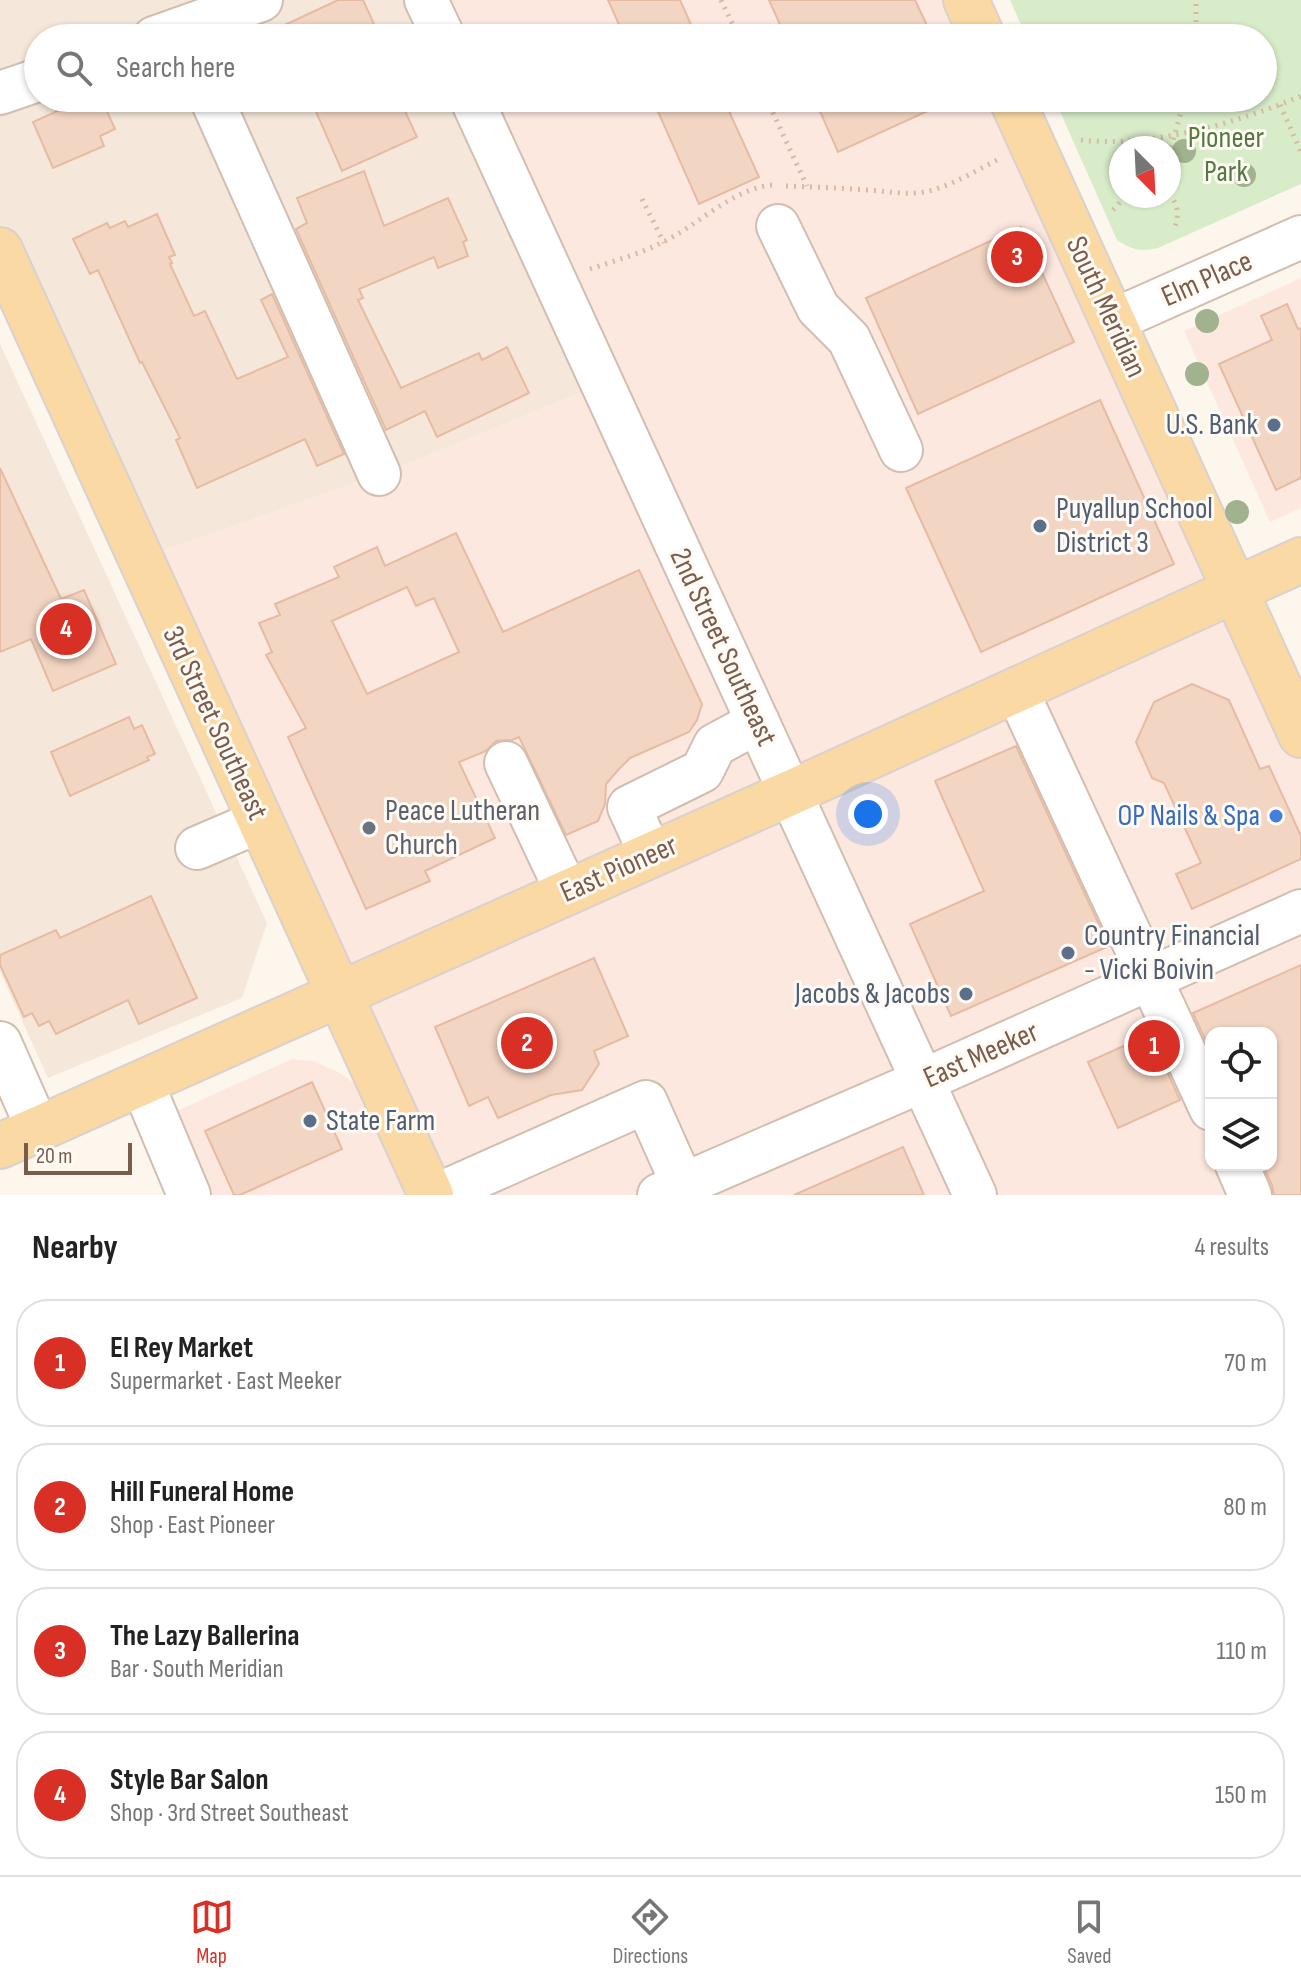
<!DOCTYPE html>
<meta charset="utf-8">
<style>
:root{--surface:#fff;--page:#f6f6f6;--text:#222;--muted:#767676;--line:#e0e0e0;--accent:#d93025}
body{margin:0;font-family:"Sofia Sans Condensed",sans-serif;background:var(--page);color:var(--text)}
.controls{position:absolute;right:24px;bottom:24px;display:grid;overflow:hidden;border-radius:16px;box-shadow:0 2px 6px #0004}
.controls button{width:72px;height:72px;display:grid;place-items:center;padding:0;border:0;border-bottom:2px solid var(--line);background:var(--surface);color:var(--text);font:40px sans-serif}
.compass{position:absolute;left:1109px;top:136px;width:72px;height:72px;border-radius:50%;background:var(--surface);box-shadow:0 2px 6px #0004;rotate:156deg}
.scale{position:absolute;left:24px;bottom:20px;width:108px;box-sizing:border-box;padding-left:8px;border:4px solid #7a5c4d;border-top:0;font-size:22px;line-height:28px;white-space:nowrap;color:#7a5c4d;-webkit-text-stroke:6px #fffaf3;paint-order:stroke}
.you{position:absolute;left:868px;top:814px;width:28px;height:28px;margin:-20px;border:6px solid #fff;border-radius:50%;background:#1a73e8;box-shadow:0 0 0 12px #1a73e833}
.badge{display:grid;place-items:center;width:52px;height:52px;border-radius:50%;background:var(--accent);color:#fff;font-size:26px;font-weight:700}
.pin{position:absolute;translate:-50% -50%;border:4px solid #fff;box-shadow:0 2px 8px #0006}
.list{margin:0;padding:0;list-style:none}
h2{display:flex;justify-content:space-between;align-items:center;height:104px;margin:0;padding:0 32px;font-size:34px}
h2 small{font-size:26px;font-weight:400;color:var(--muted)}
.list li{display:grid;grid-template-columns:52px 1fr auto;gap:24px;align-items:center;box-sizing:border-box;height:128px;margin:0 16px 16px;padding:0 16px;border:2px solid var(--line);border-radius:32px}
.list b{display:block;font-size:30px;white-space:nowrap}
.list p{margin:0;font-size:26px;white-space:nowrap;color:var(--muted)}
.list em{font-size:26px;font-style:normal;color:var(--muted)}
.icon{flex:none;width:44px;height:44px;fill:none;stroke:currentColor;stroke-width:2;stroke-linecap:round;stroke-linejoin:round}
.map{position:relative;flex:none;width:1301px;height:1195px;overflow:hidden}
.search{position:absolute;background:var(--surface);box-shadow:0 2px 6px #0004;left:24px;right:24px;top:24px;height:88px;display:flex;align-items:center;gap:20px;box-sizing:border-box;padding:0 28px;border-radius:44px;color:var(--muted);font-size:30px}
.sheet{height:680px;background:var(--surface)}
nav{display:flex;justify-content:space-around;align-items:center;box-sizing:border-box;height:112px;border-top:2px solid var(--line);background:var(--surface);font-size:22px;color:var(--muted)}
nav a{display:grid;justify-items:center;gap:4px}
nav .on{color:var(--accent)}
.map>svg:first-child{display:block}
</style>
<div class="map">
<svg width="1301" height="1195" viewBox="0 0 1301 1195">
<rect width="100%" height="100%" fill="#fdf6ec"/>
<path fill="#f5e8da" d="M 0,0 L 426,0 L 444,38 L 38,38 L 38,98 L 471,98 L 602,384 L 400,467 L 140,559 L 0,250 Z
M 0,344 L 267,923 L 242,998 L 48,1078 L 0,972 Z"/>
<path fill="#fde8e0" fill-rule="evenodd" d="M 426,0 L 966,0 L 983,38 L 444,38 Z
M 471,98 L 1011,98 L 1301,734 L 1301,1195 L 208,1195 L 170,1114 L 292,1059 L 313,1061 L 338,1072 L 357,1085 L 140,559 L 400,467 L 602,384 ZM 1211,1033 L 1271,1033 L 1271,1165 L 1211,1165 Z
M 1301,278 L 1301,508 L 1270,522 L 1184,331 Z"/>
<path fill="#d8ecc9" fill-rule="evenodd" d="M 1010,0 L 1301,0 L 1301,184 L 1158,248 C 1138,252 1133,250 1117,240 L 1054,98 L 1263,98 L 1263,38 L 1027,38 ZM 1121,148 L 1169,148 L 1169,196 L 1121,196 Z"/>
<path fill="#f3d5c3" stroke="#e6bba3" stroke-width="2" fill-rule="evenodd" d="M 338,0 L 363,0 L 374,24 L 364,29 L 368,38 L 257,38 Z
M 608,0 L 680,0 L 697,38 L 625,38 Z
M 769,0 L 915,0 L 933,38 L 786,38 Z
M 86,98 L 101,98 L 115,129 L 100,136 L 104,146 L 53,168 L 33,122 Z
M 310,98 L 399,98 L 417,137 L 342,171 Z
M 652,98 L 723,98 L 759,177 L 699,204 Z
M 814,98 L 956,98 L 838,152 Z
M 364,171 L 384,226 L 448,198 L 467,240 L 463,242 L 468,256 L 438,268 L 434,257 L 359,289 L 363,298 L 358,300 L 401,388 L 479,353 L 482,360 L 507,347 L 529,393 L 437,437 L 425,411 L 386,430 L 296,229 L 307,223 L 297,198 Z
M 157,214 L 175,255 L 169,257 L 172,263 L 170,264 L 194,316 L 205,311 L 237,379 L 288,357 L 261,300 L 272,294 L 344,454 L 317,466 L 305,439 L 197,488 L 176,440 L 180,438 L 142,362 L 140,363 L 98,270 L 90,274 L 73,239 L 107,223 L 110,228 L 125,221 L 128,227 Z
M 1021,227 L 1074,342 L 918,414 L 866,298 Z
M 1287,304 L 1298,329 L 1301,328 L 1301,478 L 1276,490 L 1219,364 L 1272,340 L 1261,316 Z
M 1100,400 L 1174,564 L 981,652 L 906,488 Z
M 0,468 L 61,599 L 84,590 L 116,664 L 53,691 L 31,639 L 0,652 Z
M 456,533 L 503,632 L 639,570 L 702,704 L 697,720 L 689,732 L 630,758 L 619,769 L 606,784 L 605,804 L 598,821 L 566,835 L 519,737 L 512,740 L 496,741 L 486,751 L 459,762 L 495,838 L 425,871 L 430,881 L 366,909 L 288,737 L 306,728 L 266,655 L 272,652 L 259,623 L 280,615 L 275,604 L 339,577 L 334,567 L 377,547 L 385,566 ZM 407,587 L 416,606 L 434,598 L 459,652 L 367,694 L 332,621 Z
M 1192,684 L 1229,700 L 1260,769 L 1269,766 L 1301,836 L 1301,859 L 1192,909 L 1176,874 L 1201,863 L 1164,783 L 1152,778 L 1136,742 L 1154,702 Z
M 129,717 L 134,729 L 142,725 L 155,754 L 147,757 L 149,760 L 70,796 L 51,752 Z
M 1016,746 L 1109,946 L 951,1016 L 910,924 L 984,891 L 935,781 Z
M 151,896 L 197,998 L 139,1024 L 128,1000 L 56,1034 L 49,1021 L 39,1026 L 32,1013 L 24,1017 L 0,965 L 0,955 L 56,930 L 60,938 Z
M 594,958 L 628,1036 L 594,1051 L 599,1064 L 582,1090 L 551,1095 L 498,1118 L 488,1097 L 469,1106 L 435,1027 Z
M 1301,965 L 1301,1195 L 1274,1195 L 1272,1185 L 1263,1165 L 1271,1165 L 1271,1033 L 1211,1033 L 1211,1052 L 1193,1013 Z
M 1150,1034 L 1180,1100 L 1118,1128 L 1088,1062 Z
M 312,1082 L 342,1149 L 240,1195 L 234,1195 L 205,1131 Z
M 903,1147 L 924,1195 L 794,1195 Z"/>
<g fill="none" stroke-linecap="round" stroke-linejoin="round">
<g stroke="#d1beb0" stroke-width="46">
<path id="minor" d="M 426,0 L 444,38
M 154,38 L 261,0
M 0,93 L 38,80
M 211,98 L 379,474
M 471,98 L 975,1195
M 778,226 L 818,308 L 849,339 L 901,450
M 1112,321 L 1301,237
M 1016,689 L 1211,1109
M 506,763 L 567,892
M 197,848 L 260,821
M 651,855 L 629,807 L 702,771 L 715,745 L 758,722
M 0,1043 L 38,1129
M 142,1083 L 189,1195
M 1237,1165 L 1250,1195
M 437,1195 L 646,1102 L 683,1185
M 659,1195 L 922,1081 L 1301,911"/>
</g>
<g stroke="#dad1cd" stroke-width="48">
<path id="major" d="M 966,0 L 983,38
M 1011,98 L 1301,735
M 0,250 L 431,1195
M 0,1146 L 799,789 L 1301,560"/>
</g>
<path stroke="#d9b8a5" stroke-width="5" stroke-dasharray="2 6" stroke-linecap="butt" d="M 721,0 L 739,38
M 1196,38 L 1196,0
M 766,98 L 807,186
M 1280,105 L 1301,152
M 1081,140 C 1151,148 1237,123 1301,96
M 1169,155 L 1185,98
M 786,186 C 813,187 840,188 867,190 C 888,191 908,196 929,191 C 953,185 975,171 997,160
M 1169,194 C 1179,205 1179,216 1174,229
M 642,199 L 664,243
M 1113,210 L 1126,196
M 590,269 C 614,261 639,254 661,243 C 696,227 733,188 772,185"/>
<use href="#minor" stroke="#fff" stroke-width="42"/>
<use href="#major" stroke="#fbd9a5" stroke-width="44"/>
</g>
<g fill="#a0b28e">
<circle cx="1184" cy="151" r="12"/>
<circle cx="1244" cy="175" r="12"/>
<circle cx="1207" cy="321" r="12"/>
<circle cx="1197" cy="374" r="12"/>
<circle cx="1237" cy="512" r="12"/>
</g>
<g fill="#5c6f8a" stroke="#fffaf3" stroke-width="3">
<circle cx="1274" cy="425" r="8"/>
<circle cx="1040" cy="526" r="8"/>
<circle cx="1068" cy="953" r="8"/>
<circle cx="966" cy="994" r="8"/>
<circle cx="310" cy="1121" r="8"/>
</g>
<circle fill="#3f7fe0" stroke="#fffaf3" stroke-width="3" cx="1276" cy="816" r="8"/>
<circle fill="#6b7280" stroke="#fffaf3" stroke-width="3" cx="369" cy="828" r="8"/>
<g text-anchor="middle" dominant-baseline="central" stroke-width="6" stroke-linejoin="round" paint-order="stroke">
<g font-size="30" fill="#537a41" stroke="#fffaf3">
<text x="1226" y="138">Pioneer<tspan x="1226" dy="34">Park</tspan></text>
</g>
<g font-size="30" fill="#7a5c4d" stroke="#fffaf3">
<text transform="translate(1207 279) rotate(-24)">Elm Place</text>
<text transform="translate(1106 307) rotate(65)">South Meridian</text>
<text transform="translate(723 647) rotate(65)">2nd Street Southeast</text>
<text transform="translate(215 723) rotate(65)">3rd Street Southeast</text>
<text transform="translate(619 869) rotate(-24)">East Pioneer</text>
<text transform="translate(981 1055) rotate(-24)">East Meeker</text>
</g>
<g font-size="30" fill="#4e5e75" stroke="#fffaf3" text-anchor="start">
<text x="1258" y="425" text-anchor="end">U.S. Bank</text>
<text x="1056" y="509">Puyallup School<tspan x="1056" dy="34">District 3</tspan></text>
<text x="1084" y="936">Country Financial<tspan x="1084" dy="34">- Vicki Boivin</tspan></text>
<text x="950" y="994" text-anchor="end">Jacobs &amp; Jacobs</text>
<text x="326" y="1121">State Farm</text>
</g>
<g font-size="30" fill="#5b616d" stroke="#fffaf3" text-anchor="start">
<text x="385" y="811">Peace Lutheran<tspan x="385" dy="34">Church</tspan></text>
</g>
<g font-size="30" fill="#366cbe" stroke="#fffaf3" text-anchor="end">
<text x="1260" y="816">OP Nails &amp; Spa</text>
</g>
</g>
</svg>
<div class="controls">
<button><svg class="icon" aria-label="locate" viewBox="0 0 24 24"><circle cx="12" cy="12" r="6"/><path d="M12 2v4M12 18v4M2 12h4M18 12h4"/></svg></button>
<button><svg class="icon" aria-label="layers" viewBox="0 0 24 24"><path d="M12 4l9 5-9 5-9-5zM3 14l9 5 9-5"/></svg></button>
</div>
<svg class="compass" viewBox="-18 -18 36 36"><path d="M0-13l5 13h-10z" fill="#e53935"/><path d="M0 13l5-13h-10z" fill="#767676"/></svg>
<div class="scale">20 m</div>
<div class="you"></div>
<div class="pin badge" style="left:1154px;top:1046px">1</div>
<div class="pin badge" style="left:527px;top:1043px">2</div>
<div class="pin badge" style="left:1017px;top:257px">3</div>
<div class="pin badge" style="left:66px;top:629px">4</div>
<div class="search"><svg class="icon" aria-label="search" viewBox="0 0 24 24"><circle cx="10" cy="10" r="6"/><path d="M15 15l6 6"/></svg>Search here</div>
</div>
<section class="sheet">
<h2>Nearby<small>4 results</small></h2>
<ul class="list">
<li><span class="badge">1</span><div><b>El Rey Market</b><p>Supermarket · East Meeker</p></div><em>70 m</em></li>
<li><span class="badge">2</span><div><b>Hill Funeral Home</b><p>Shop · East Pioneer</p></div><em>80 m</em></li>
<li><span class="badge">3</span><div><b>The Lazy Ballerina</b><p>Bar · South Meridian</p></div><em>110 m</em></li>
<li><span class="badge">4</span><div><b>Style Bar Salon</b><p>Shop · 3rd Street Southeast</p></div><em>150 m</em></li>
</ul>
</section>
<nav>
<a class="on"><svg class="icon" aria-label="map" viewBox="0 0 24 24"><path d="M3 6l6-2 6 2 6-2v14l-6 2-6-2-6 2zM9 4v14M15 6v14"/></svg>Map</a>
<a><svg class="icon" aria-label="directions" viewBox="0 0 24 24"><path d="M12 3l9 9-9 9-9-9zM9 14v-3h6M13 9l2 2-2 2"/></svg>Directions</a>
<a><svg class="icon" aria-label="saved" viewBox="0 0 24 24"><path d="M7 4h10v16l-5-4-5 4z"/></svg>Saved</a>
</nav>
